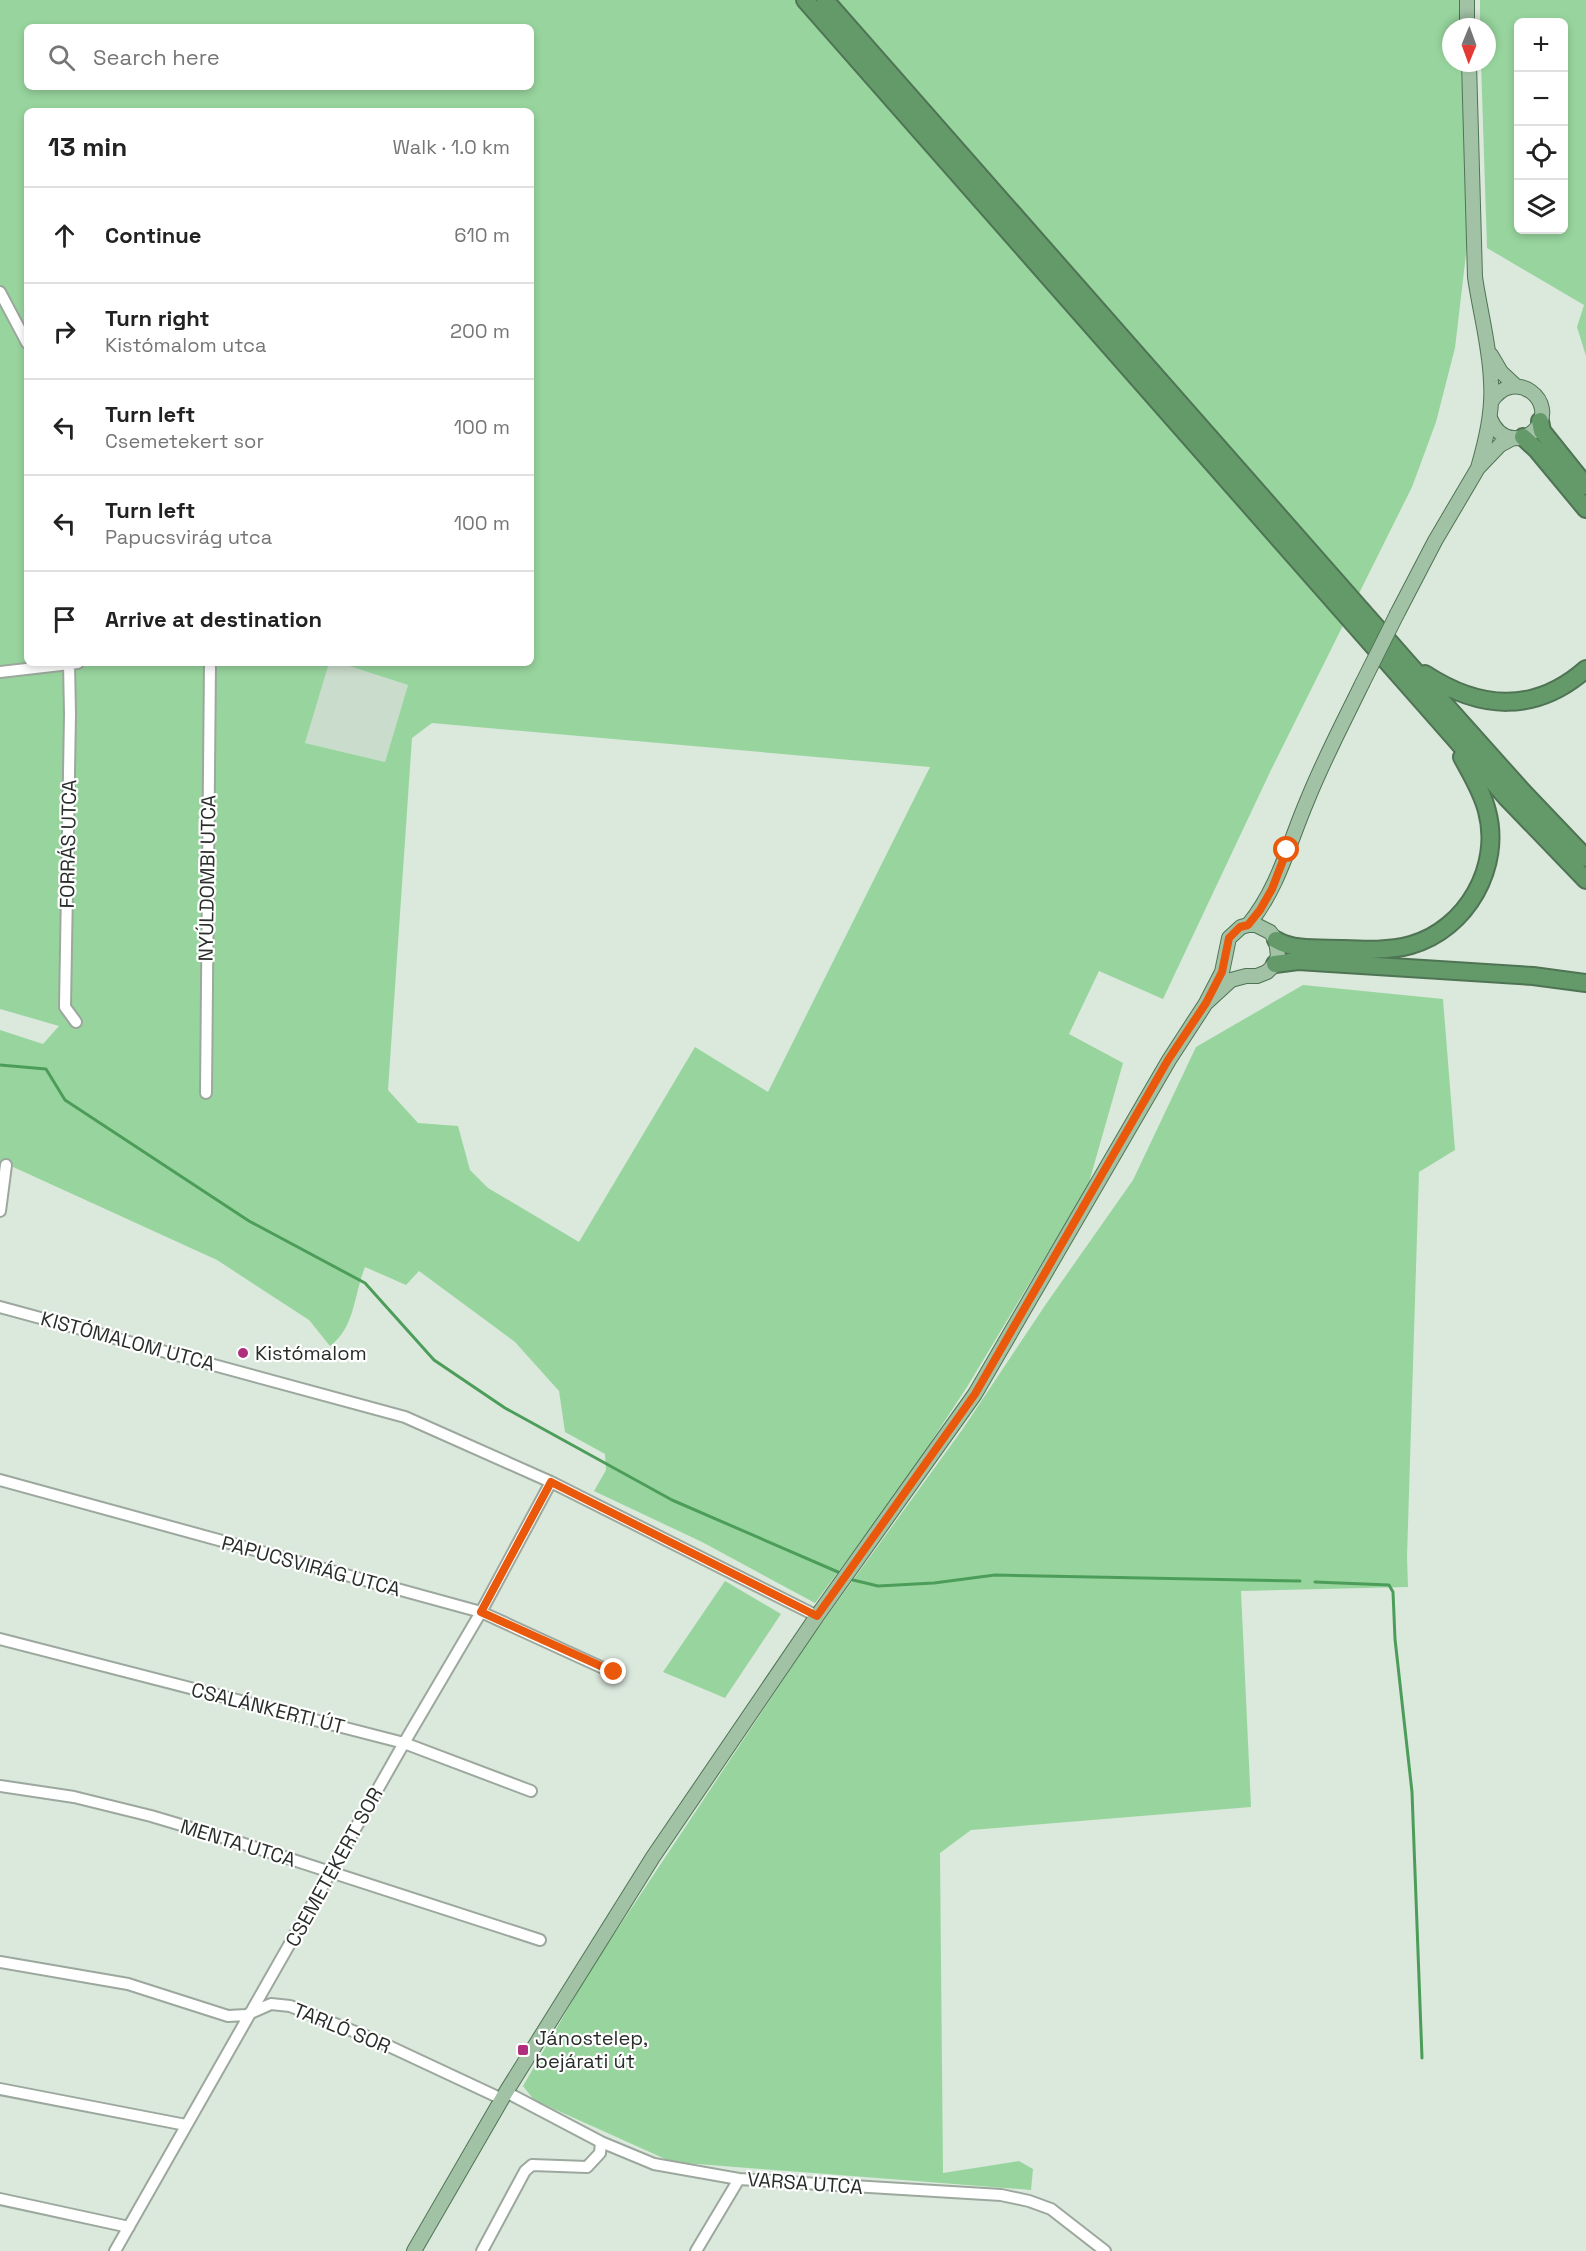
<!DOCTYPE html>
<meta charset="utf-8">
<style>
:root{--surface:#fff;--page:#f6f6f6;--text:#222;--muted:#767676;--line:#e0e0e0}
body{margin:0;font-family:"Space Grotesk",sans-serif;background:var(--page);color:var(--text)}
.controls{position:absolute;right:18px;top:18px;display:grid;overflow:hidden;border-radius:9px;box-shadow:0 3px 9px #0003}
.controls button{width:54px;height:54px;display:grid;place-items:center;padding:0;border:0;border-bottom:2px solid var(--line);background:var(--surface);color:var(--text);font:30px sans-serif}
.compass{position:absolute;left:1442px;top:18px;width:54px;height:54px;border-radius:50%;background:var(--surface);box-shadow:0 3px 9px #0003;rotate:181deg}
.stop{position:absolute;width:18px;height:18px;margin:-14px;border:4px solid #ea580c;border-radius:50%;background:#fff}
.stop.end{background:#ea580c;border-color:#fff;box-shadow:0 2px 6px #0008}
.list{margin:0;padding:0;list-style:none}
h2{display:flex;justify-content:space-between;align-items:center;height:78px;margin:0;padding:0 24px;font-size:26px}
h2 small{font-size:20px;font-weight:400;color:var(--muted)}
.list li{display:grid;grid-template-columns:39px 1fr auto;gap:18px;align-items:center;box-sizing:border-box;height:96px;padding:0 24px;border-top:2px solid var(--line)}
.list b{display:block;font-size:22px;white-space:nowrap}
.list p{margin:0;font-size:20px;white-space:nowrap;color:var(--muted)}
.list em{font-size:20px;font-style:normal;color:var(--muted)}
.icon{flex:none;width:33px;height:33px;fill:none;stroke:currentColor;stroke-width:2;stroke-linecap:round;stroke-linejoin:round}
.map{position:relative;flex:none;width:1586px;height:2251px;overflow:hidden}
.search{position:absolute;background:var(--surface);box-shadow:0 3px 9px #0003;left:24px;top:24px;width:510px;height:66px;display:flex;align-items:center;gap:15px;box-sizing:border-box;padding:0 21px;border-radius:9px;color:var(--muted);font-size:22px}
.panel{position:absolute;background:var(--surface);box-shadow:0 3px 9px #0003;left:24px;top:108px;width:510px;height:558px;border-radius:9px}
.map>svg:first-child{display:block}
</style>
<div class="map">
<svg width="1586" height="2251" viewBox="0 0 1586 2251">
<rect width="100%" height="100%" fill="#dbe8dc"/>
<path fill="#cadccc" d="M 329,663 L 340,663 L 408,685 L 385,762 L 305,743 Z"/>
<path fill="#98d59e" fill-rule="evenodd" d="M 0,0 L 1463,0 L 1464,27 L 1451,27 L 1451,63 L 1461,63 L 1468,237 L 1455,348 L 1436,422 L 1412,487 L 1271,770 L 1163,999 L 1099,971 L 1069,1034 L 1123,1063 L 1088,1186 L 967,1387 L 902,1486 L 815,1603 L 702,1542 L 594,1491 L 606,1470 L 605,1454 L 565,1432 L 559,1391 L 515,1342 L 419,1271 L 406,1285 L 365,1267 C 354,1294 355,1328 330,1346 L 309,1320 L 217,1260 L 0,1161 L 0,1030 L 43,1044 L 59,1026 L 0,1009 ZM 27,27 L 531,27 L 531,87 L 27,87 ZM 27,111 L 531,111 L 531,663 L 340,663 L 408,685 L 385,762 L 305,743 L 329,663 L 27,663 ZM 432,723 L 930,767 L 768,1092 L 695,1047 L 579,1242 L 488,1188 L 470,1170 L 458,1126 L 418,1123 L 388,1090 L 412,738 Z
M 1480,0 L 1586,0 L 1586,356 L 1577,327 L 1584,305 L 1487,248 L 1481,63 L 1487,63 L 1487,27 L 1480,27 ZM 1518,22 L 1564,22 L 1564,230 L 1518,230 Z
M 1303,985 L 1443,999 L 1455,1150 L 1419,1172 L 1407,1557 L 1408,1587 L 1241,1591 L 1251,1807 L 971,1830 L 940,1853 L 943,2173 L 1019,2161 L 1033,2169 L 1031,2190 L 672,2162 L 534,2100 L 523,2086 L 591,1969 L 811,1638 L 962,1430 L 1046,1304 L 1133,1180 L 1196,1047 Z
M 725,1581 L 781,1614 L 725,1698 L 663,1672 Z"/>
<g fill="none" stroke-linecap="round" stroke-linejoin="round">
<path stroke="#4d9d5a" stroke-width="3" d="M 0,1065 L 46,1069 L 65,1100 L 249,1221 L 365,1283 L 434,1360 L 505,1408 L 672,1500 L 838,1572
M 853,1580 L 878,1586 L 934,1583 L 995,1575 L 1300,1581
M 1315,1582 L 1389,1585 L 1393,1592 L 1395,1639 L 1412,1792 L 1422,2058"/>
<g stroke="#9ca89d" stroke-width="14">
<path id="minor" d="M 0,292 L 27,343
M 69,663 L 70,714 L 65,1007 L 76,1022
M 0,672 L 78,663
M 206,1093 L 210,663
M 0,1211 L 6,1165
M 0,1307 L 405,1417 L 551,1482 L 817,1616
M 0,1480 L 481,1612 L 614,1673
M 0,1639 L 404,1743 L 531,1791
M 0,1786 L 74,1797 L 151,1816 L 235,1841 L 540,1940
M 0,1962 L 128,1984 L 228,2016 L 246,2015 L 271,2004 L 290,2006 L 378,2041 L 502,2099
M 0,2089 L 186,2125
M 506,2092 L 601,2142 L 654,2164 L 739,2179 L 1001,2195 L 1029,2201 L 1051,2209 L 1105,2251
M 0,2199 L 129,2227
M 115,2251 L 404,1743 L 481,1612 L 551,1482
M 482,2251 L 525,2171 L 532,2165 L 587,2167 L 600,2153 L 601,2142
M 696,2251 L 739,2179"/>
</g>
<g stroke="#4f7454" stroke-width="16">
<path id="major" d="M 1467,0 L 1467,27
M 1469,63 L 1475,277 C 1480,312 1490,347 1491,382 C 1493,411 1486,440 1478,468
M 1491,355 L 1501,372 L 1516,386
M 1490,418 C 1494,428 1501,437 1513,438 C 1521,439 1529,436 1535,430 C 1560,402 1514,365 1491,402
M 1397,614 L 1435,541 L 1478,468 L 1500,445 L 1513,438
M 1248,925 C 1278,889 1289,843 1307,801 C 1323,761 1343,723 1362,684
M 414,2251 L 506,2092 L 653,1857 L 817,1616 L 975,1394 L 1169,1060 L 1206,1003 L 1222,972 L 1229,938 L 1241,927 L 1248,925 L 1256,925 L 1270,932 L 1276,940 L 1278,956 L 1275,964 L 1267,972 L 1257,976 L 1246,976 L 1231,980 L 1206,1003"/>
</g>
<g stroke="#4f7454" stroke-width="20">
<path id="highway" d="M 805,0 L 1449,732 L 1506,797 L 1586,880
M 825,0 L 1407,662 L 1523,792 L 1586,858
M 1540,421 L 1542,431 L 1586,486
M 1523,437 L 1537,450 L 1586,509
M 1425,674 C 1480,710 1535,714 1586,669
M 1276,940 C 1294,951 1322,948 1343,949 C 1366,950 1389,951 1411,945 C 1467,929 1502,866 1487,811 C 1482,791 1471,774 1462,757
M 1275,964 L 1298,961 L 1533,976 L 1586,983"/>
</g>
<use href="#minor" stroke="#fff" stroke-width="10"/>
<use href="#major" stroke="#a2c2a6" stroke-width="14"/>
<use href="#highway" stroke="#64996a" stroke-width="16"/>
<g stroke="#4f7454" stroke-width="16" stroke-linecap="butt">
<path id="major-bridge" d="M 1362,684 L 1397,614"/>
</g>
<use href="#major-bridge" stroke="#a2c2a6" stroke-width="14"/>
</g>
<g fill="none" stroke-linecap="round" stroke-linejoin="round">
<path stroke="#ea580c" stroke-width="8" d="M 614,1672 L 481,1612 L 551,1482 L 817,1616 L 975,1394 L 1168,1060 L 1206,1003 L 1222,972 L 1229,938 L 1240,927 L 1248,925 L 1260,910 L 1272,889 L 1287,850"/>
</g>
<g fill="#af2f7d" stroke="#fff" stroke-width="2">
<circle cx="243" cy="1353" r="6"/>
<rect x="517" y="2044" width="12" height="12" rx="3"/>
</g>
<g text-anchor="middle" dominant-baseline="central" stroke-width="4.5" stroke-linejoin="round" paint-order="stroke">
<g font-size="20" fill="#292e2a" stroke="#fff">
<text transform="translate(68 844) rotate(-89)">FORRÁS UTCA</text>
<text transform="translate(207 878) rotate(-89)">NYÚLDOMBI UTCA</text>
<text transform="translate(128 1341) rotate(15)">KISTÓMALOM UTCA</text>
<text transform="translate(311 1566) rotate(15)">PAPUCSVIRÁG UTCA</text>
<text transform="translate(268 1708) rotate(14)">CSALÁNKERTI ÚT</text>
<text transform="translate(238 1843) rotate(17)">MENTA UTCA</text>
<text transform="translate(334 1867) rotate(-61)">CSEMETEKERT SOR</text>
<text transform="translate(342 2028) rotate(22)">TARLÓ SOR</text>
<text transform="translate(805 2183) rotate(4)">VARSA UTCA</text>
</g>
<g font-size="20" fill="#292e2a" stroke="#fff" text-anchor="start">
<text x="255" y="1353">Kistómalom</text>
<text x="535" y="2038">Jánostelep,<tspan x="535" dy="23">bejárati út</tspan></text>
</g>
</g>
</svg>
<div class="controls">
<button>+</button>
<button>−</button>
<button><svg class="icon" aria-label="locate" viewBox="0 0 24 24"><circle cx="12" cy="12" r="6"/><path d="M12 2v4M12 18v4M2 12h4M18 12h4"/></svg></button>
<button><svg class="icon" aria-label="layers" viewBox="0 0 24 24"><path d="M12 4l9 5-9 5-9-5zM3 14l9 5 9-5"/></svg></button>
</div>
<svg class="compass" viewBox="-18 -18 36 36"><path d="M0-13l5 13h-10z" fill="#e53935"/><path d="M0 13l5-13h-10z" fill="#767676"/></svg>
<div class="stop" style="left:1287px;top:850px"></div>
<div class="stop end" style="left:614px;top:1672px"></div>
<div class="search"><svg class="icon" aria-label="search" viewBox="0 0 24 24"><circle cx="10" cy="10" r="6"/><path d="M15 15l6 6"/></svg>Search here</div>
<section class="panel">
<h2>13 min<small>Walk · 1.0 km</small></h2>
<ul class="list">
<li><svg class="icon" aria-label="ahead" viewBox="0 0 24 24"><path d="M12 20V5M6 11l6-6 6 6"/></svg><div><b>Continue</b></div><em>610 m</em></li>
<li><svg class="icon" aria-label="right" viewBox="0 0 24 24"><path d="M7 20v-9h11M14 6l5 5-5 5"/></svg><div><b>Turn right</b><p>Kistómalom utca</p></div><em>200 m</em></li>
<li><svg class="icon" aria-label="left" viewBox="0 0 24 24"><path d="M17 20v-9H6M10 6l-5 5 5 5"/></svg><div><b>Turn left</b><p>Csemetekert sor</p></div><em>100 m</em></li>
<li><svg class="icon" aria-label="left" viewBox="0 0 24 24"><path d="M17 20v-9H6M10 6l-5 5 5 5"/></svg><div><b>Turn left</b><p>Papucsvirág utca</p></div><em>100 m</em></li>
<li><svg class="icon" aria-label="arrive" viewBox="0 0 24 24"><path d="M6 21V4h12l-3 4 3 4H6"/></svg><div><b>Arrive at destination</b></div></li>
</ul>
</section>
</div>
